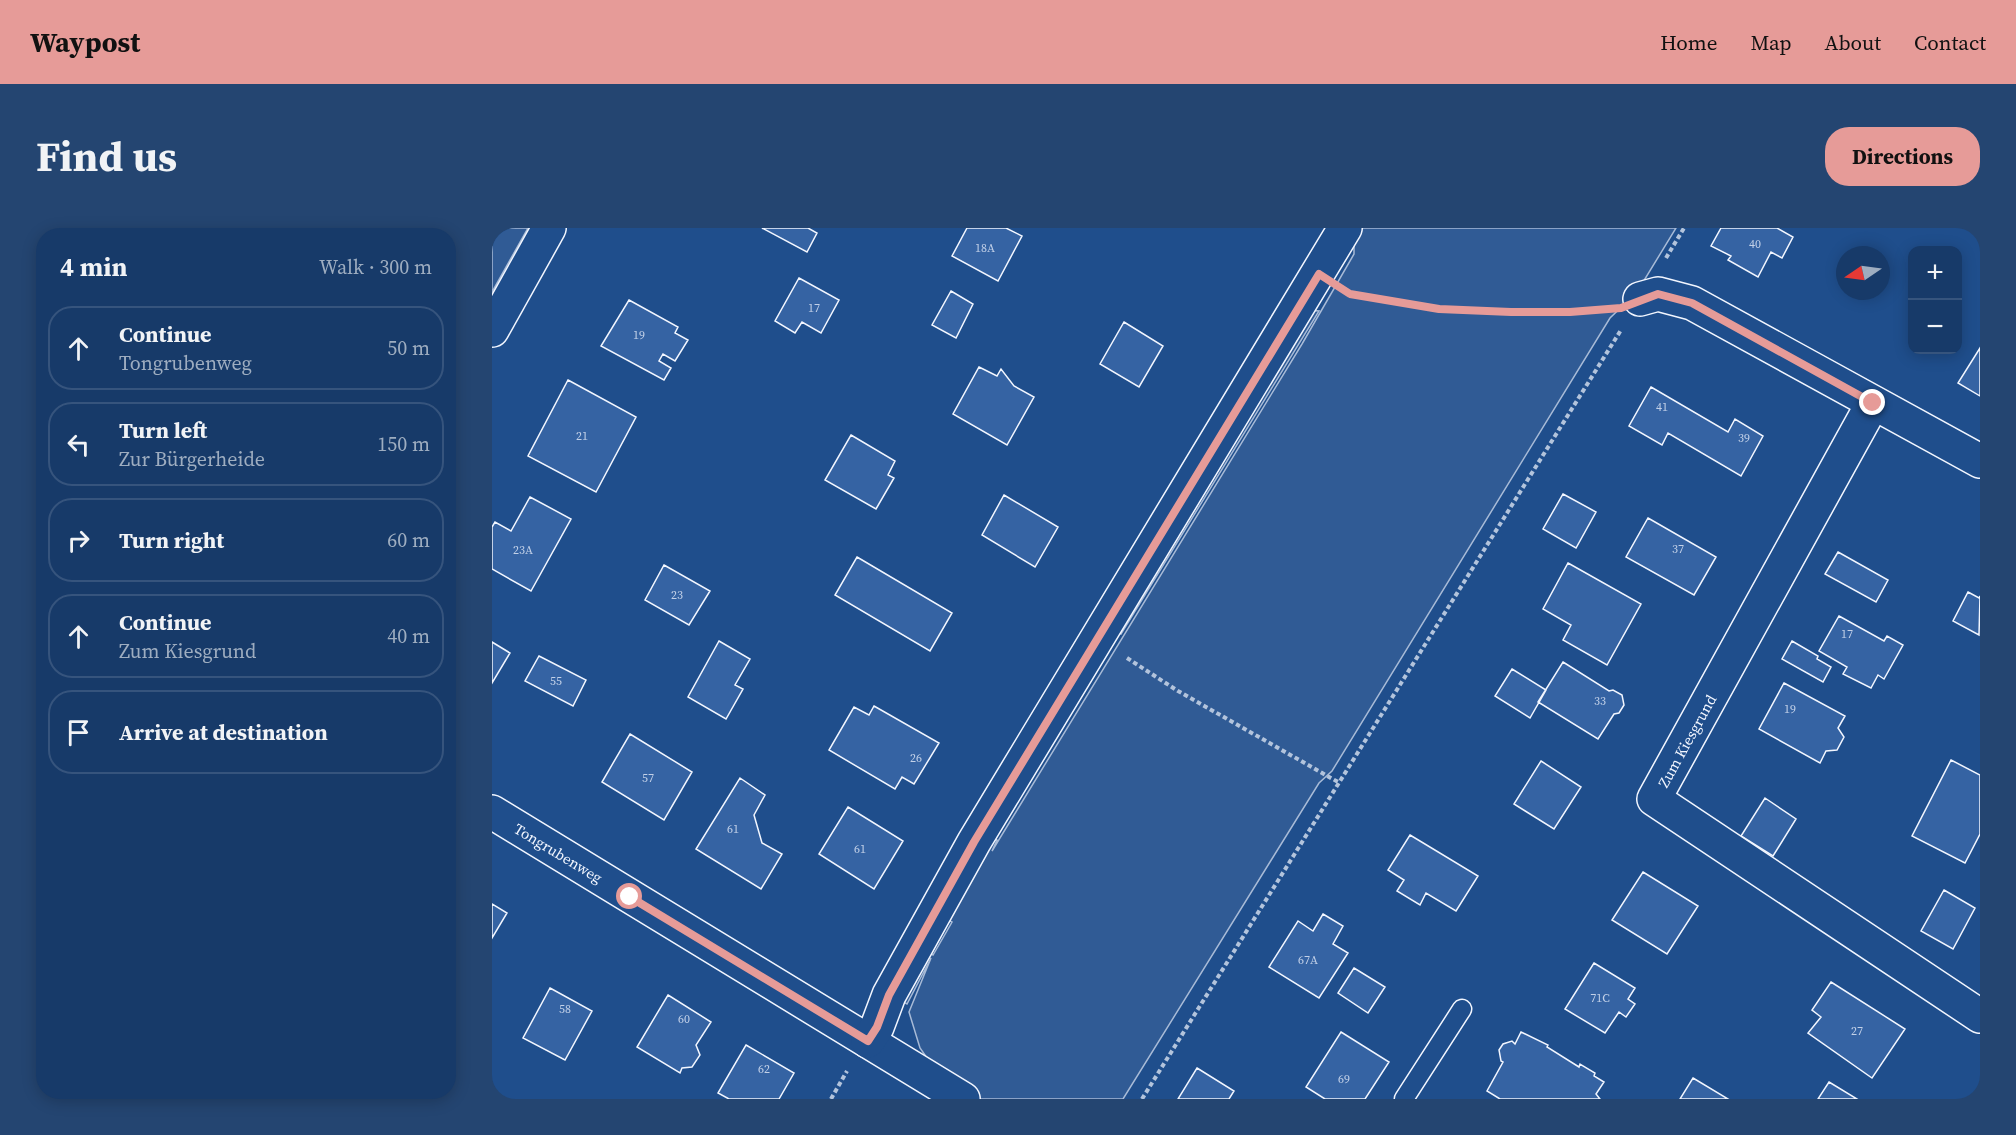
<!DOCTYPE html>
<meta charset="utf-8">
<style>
:root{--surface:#173a69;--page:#244571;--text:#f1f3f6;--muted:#9eadc0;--line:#36547d;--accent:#e69b98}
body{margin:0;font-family:"Source Serif 4",serif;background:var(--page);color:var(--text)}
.controls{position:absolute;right:18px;top:18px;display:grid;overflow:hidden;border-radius:12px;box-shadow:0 3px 15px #0003}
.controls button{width:54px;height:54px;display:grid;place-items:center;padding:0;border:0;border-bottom:2px solid var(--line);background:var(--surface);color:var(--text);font:30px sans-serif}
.compass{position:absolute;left:1344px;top:18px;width:54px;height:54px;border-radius:50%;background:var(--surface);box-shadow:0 3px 15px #0003;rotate:257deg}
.stop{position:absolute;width:18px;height:18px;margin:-14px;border:4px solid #e69b98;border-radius:50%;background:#fff}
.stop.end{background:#e69b98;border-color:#fff;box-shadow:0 2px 6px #0008}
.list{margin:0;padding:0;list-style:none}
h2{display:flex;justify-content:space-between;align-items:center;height:78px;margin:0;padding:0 24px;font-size:26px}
h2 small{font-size:20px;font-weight:400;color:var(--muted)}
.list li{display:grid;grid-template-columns:39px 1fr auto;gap:18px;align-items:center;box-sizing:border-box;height:84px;margin:0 12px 12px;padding:0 12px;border:2px solid var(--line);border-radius:24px}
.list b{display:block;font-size:22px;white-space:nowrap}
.list p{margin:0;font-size:20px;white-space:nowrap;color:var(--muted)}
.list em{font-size:20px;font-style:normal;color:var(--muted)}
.icon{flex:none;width:33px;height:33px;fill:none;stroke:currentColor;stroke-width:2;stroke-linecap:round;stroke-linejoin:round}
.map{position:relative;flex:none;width:1488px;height:871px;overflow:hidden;border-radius:24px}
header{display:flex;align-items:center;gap:36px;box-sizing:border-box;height:84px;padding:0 30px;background:var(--accent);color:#111}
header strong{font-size:28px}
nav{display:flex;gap:33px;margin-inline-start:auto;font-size:21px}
.intro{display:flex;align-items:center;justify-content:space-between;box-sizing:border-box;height:144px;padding:0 36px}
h1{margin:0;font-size:42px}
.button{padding:15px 27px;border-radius:24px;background:var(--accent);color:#111;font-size:21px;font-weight:700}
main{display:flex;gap:36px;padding:0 36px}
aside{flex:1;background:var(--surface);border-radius:24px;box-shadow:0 3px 15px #0003}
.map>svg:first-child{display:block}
</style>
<header>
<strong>Waypost</strong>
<nav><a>Home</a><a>Map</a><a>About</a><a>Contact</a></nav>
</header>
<div class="intro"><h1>Find us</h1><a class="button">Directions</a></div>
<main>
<aside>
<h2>4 min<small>Walk · 300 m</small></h2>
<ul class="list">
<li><svg class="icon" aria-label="ahead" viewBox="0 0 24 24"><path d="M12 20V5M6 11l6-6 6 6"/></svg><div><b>Continue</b><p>Tongrubenweg</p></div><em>50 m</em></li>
<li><svg class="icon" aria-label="left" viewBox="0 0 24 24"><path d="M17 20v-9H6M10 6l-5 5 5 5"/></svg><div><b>Turn left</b><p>Zur Bürgerheide</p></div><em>150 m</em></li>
<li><svg class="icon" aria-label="right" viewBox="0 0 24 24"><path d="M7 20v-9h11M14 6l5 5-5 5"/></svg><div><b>Turn right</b></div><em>60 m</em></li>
<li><svg class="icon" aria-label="ahead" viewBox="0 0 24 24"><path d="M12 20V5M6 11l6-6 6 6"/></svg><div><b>Continue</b><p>Zum Kiesgrund</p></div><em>40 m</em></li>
<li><svg class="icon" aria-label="arrive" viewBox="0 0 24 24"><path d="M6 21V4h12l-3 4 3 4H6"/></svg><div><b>Arrive at destination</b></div></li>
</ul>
</aside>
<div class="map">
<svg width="1488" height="871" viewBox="0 0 1488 871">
<rect width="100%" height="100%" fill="#1f4e8c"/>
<path fill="#305b95" stroke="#a8bbd7" stroke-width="1.5" d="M 0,0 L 36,0 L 0,64 Z
M 866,0 L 1184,0 L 1145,64 L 1118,90 L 840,543 L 827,555 L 631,871 L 484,871 L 435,830 L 428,820 L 417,784 L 439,730 L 415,776 L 404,770 L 430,721 L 441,727 L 460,694 L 449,688 L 495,606 L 505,612 L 500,623 L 810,116 L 862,26 L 862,8 Z
M 814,82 L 827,83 L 629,406 L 619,401 Z"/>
<path fill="#3563a3" stroke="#f2f6ff" stroke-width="1.5" d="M 270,0 L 316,0 L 325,5 L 315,24 Z
M 475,0 L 514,0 L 530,8 L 506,53 L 460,28 Z
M 1229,0 L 1285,0 L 1301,9 L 1290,30 L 1279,24 L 1266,49 L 1236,32 L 1239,28 L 1219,18 Z
M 307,50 L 347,72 L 329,105 L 310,94 L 303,105 L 283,93 Z
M 459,63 L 481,76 L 464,110 L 440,97 Z
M 137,72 L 186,99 L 183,105 L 196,112 L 183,133 L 171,126 L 167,133 L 179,140 L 172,152 L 109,118 Z
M 632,94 L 671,118 L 647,159 L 608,136 Z
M 1488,120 L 1488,168 L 1466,155 Z
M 487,139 L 505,148 L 509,141 L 522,158 L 542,169 L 515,217 L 461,186 Z
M 76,152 L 144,189 L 104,264 L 36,228 Z
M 1159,159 L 1236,204 L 1243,191 L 1271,208 L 1249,248 L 1176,205 L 1170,217 L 1137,198 Z
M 359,207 L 403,233 L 396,247 L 402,250 L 384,281 L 333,252 Z
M 1071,266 L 1104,284 L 1084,320 L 1051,301 Z
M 512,267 L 566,299 L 543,339 L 490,307 Z
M 38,269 L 79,291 L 39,363 L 0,341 L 0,299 L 3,294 L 19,303 Z
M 1156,290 L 1224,329 L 1202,367 L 1134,329 Z
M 1346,324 L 1396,352 L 1384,374 L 1333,346 Z
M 365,329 L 460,385 L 438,423 L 343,367 Z
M 1076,335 L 1149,376 L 1115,437 L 1071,412 L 1079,397 L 1051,381 Z
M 172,337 L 218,363 L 197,397 L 153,372 Z
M 1476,364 L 1487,370 L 1488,368 L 1487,407 L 1461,393 Z
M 1347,388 L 1392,413 L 1395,408 L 1411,417 L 1392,451 L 1386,447 L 1379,460 L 1351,446 L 1355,439 L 1327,423 Z
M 227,413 L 258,431 L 243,457 L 251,461 L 234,491 L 196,469 Z
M 1300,413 L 1326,428 L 1325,431 L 1339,439 L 1331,454 L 1290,431 Z
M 0,414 L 18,425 L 0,455 Z
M 47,428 L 94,452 L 81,478 L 33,453 Z
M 1071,434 L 1117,463 L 1121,462 L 1130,467 L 1132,477 L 1127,485 L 1122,486 L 1106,511 L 1046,474 Z
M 1020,441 L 1054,462 L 1038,490 L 1003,468 Z
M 1292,455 L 1353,488 L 1346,500 L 1352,509 L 1345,522 L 1334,523 L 1328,535 L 1267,501 Z
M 382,478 L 447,515 L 422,556 L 410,549 L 403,561 L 337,522 L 362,479 L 377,487 Z
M 138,506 L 200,544 L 172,592 L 110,554 Z
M 1459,532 L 1488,547 L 1488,606 L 1473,635 L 1420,608 Z
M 1049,533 L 1089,559 L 1062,601 L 1022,576 Z
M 248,550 L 273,567 L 262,587 L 270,615 L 290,626 L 269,661 L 204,621 Z
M 1273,570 L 1304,591 L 1281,628 L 1249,608 Z
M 356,579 L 411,613 L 382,661 L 327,626 Z
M 918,607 L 986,648 L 964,683 L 934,665 L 928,677 L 905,663 L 912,652 L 896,642 Z
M 1151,644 L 1206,678 L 1175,726 L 1120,692 Z
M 1452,662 L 1483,680 L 1461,721 L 1429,703 Z
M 0,676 L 15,685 L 0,710 Z
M 831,686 L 851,698 L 841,716 L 856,725 L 827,770 L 777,739 L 806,693 L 821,703 Z
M 1102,735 L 1143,760 L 1136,771 L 1143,776 L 1134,789 L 1127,784 L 1113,805 L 1073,781 Z
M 862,740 L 893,759 L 876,785 L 846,765 Z
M 1339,754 L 1413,801 L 1380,850 L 1316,805 L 1329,789 L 1320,782 Z
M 58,760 L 100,783 L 73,832 L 31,810 Z
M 176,767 L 219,794 L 204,817 L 208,827 L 200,839 L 190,840 L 188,845 L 145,819 Z
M 849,804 L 897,834 L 873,871 L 833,871 L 814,859 Z
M 1029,804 L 1056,817 L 1055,819 L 1087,839 L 1088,836 L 1103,845 L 1102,848 L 1112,854 L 1104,866 L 1108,871 L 1008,871 L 995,863 L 1011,834 L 1009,833 L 1007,822 L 1011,816 L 1020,813 L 1023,816 Z
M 254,817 L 302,845 L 287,871 L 237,871 L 226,865 Z
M 705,840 L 742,863 L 737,871 L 686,871 Z
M 1201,850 L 1236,871 L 1188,871 Z
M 1337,854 L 1365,871 L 1326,871 Z"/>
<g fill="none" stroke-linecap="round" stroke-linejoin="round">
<g stroke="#f2f6ff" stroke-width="21">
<path id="lane" d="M 912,871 L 970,781"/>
</g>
<g stroke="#f2f6ff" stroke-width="36">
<g id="street">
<path d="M 1148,71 L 1166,66 L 1200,75 L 1488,233"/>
<path d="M 0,102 L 57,0"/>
<path d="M 1381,175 L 1162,571 L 1488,788"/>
<path id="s1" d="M 0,584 L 471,871"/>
<path d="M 376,813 L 385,799 L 397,767 L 482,614 L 853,0"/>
</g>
</g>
<path stroke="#b3c4dc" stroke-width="4" stroke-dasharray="4.5 3" stroke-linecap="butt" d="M 1174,30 L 1192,0
M 855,64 C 868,70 886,70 901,73 C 971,85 1042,87 1113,81
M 635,430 L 686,463 L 846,554
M 339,871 L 355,843
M 650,871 L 1129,102"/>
<use href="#lane" stroke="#1f4e8c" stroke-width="18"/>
<use href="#street" stroke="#1f4e8c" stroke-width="33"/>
</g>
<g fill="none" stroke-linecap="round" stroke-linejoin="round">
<path stroke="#e69b98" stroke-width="8" d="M 138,669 L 376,813 L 385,799 L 397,767 L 482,614 L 827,46 L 858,66 L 947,81 L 1019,84 L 1078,84 L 1129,80 L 1166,66 L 1200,75 L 1381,175"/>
</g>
<g text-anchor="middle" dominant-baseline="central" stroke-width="4.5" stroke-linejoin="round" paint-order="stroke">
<g font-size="12" fill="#c3d1e8">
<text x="1263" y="16">40</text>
<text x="493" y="20">18A</text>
<text x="322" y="80">17</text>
<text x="147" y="107">19</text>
<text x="1170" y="179">41</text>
<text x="90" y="208">21</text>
<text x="1252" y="210">39</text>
<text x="1186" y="321">37</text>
<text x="31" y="322">23A</text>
<text x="185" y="367">23</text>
<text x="1355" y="406">17</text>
<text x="64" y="453">55</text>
<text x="1108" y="473">33</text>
<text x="1298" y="481">19</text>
<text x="424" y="530">26</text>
<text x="156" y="550">57</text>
<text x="241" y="601">61</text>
<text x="368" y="621">61</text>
<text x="816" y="732">67A</text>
<text x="1108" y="770">71C</text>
<text x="73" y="781">58</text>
<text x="192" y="791">60</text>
<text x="1365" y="803">27</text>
<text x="272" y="841">62</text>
<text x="852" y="851">69</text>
</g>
<g font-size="15" fill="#f2f6ff" stroke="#1f4e8c">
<text transform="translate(1195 513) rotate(-61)">Zum Kiesgrund</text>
<text stroke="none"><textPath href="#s1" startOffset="78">Tongrubenweg</textPath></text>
</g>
</g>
</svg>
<div class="controls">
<button>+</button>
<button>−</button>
</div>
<svg class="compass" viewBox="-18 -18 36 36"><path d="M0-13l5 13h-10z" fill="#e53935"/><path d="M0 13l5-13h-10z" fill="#9eadc0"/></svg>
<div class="stop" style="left:138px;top:669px"></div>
<div class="stop end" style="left:1381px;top:175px"></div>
</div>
</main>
